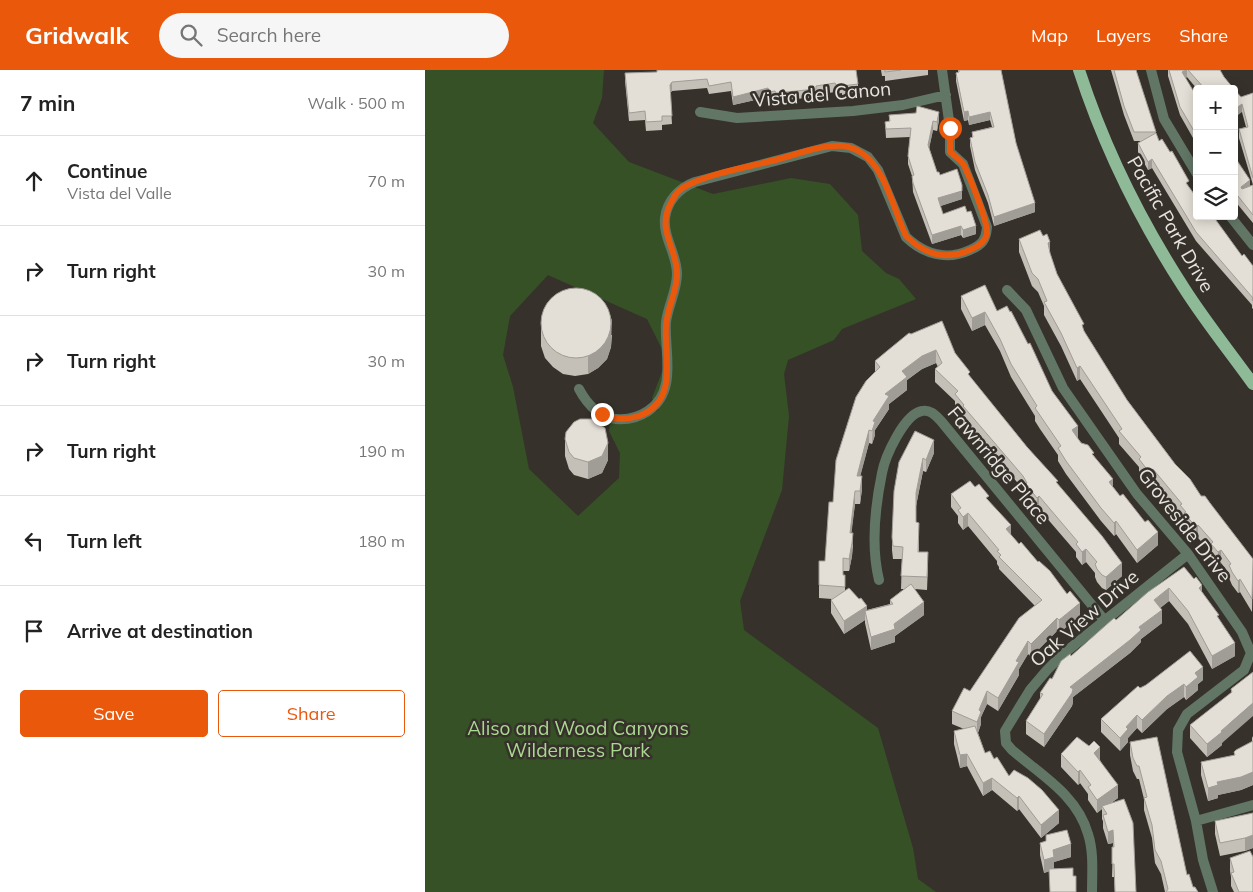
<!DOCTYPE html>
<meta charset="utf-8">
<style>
:root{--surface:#fff;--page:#f6f6f6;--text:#222;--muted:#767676;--line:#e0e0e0;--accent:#ea580c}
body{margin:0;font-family:Mulish,sans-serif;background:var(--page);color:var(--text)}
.controls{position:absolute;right:15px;top:15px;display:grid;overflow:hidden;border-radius:5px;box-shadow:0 2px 12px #0003}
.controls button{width:45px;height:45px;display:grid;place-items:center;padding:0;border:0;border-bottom:1px solid var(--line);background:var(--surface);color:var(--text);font:25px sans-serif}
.stop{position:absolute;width:15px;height:15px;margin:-11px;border:4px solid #ea580c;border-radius:50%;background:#fff}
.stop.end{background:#ea580c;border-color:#fff;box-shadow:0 1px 5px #0008}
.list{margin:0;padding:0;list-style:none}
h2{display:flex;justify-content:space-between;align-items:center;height:65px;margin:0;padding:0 20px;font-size:21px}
h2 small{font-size:16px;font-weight:400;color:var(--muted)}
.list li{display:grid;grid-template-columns:32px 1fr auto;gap:15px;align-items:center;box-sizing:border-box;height:90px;padding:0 20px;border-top:1px solid var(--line)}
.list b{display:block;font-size:19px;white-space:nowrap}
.list p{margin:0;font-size:16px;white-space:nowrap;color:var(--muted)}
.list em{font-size:16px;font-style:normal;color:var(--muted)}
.actions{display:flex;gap:10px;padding:15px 20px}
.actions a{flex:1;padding:11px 0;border:1px solid var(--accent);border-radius:5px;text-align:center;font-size:18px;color:var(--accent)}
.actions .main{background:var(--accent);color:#fff}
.icon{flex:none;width:28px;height:28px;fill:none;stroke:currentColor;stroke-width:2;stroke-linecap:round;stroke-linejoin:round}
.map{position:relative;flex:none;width:828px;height:822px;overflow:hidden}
header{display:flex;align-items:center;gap:30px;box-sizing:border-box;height:70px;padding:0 25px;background:var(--accent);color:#fff}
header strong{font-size:24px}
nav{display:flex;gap:28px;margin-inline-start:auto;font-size:18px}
.search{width:350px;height:45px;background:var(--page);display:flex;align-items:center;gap:12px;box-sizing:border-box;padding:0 18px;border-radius:28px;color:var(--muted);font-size:19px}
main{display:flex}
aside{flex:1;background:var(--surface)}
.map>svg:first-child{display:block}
</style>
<header>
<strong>Gridwalk</strong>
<div class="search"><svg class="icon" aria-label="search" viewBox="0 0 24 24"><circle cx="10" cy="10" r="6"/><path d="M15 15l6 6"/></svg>Search here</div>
<nav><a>Map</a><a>Layers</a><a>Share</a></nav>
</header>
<main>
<aside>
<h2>7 min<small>Walk · 500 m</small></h2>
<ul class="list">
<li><svg class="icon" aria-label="ahead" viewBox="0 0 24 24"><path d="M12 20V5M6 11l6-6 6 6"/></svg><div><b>Continue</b><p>Vista del Valle</p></div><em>70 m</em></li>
<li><svg class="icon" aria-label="right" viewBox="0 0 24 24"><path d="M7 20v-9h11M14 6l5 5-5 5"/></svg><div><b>Turn right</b></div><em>30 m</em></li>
<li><svg class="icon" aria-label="right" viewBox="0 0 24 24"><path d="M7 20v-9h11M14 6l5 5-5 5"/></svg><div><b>Turn right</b></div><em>30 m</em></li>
<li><svg class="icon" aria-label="right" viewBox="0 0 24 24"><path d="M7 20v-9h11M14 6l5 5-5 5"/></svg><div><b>Turn right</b></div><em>190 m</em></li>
<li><svg class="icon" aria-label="left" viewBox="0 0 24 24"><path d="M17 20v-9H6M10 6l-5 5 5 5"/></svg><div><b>Turn left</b></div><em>180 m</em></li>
<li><svg class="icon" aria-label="arrive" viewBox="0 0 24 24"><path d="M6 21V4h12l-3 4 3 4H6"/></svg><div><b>Arrive at destination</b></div></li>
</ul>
<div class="actions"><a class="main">Save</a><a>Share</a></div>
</aside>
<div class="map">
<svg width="828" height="822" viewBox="0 0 828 822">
<rect width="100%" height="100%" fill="#36322b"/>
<path fill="#365126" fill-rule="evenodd" d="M 0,0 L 179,0 L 177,28 L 168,53 L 204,92 L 288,124 L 366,108 L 405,114 L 433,145 L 437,181 L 461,203 L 474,209 L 491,229 L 417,259 L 409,270 L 363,290 L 359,304 L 364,346 L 357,420 L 315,531 L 319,560 L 453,658 L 488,778 L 493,809 L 511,822 L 0,822 ZM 123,205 L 222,249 L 242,289 L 227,328 L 234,340 L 207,352 L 185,352 L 184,361 L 195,383 L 194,408 L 153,446 L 104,399 L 88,317 L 78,285 L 85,246 Z"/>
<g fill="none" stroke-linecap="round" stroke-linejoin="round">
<path stroke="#627666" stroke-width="10" d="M 726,0 L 739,49 L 772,104
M 275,42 L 312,48 L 428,41 L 478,35 L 521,25
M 805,146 L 828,175
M 582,220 L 601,240 L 638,318 L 712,424 L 763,484 L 817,562 L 826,583 L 819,600 L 762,644 L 753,660 L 752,682 L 771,751 L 778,790 L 788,822
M 154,319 C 162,334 173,347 191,349 C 202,350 214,347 223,341 C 253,321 239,282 241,252 C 243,236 252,220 252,204 C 252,184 238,168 240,148 C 242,131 254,118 270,112 L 407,76 L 426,78 L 443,87 L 453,100 L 481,167 C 499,184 521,191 545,180 C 557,175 561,170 562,157 L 538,94 L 525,82 L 525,58 L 517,0
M 454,510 C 446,477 450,437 457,403 C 460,387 479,344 497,341 C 505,339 511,346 516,351 L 680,551
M 771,751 L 828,735
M 667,822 C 667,803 669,782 663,764 C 652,725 616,705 587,680 L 581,673 L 580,661 L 605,620 L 622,600 L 638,584 L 763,484"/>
<path stroke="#8fba98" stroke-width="12" d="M 654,0 C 679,77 715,150 759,218 C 780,251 805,282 828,314"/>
</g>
<path fill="#c4c0b8" d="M 456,0 L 503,0 L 503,5 L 460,11 L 460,6 L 457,6 Z
M 533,0 L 576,0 L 591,73 L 610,142 L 569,156 L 563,133 L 550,100 L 545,76 L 545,68 L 547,67 L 547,62 L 567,57 L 565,50 L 544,55 L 543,50 L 539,51 L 531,11 L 531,3 L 533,2 Z
M 686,0 L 711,0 L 731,63 L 734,71 L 764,117 L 772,128 L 817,186 L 828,196 L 828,239 L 827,238 L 827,235 L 771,171 L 727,98 L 723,100 L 713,82 L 713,73 L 718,71 L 709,71 L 699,45 Z
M 743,0 L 795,0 L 799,7 L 809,19 L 772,19 L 762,7 L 760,8 L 772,27 L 772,75 L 755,45 L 743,6 Z
M 200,3 L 433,14 L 433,22 L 417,25 L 417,23 L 411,24 L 410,22 L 391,25 L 391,27 L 351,31 L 350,29 L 344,30 L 343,27 L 308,35 L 306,21 L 284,24 L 282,18 L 247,21 L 245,23 L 247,54 L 237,55 L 237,60 L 221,61 L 220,50 L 204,51 L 200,11 Z
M 828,23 L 828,153 L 809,130 L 809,86 L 825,116 L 828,115 L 814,68 L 814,59 L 821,57 L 817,42 L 816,27 Z
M 464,45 L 514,50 L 512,61 L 508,60 L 504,78 L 512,102 L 515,105 L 537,129 L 515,136 L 518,144 L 551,164 L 538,168 L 536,165 L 507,174 L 488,122 L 487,106 L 483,94 L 483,86 L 485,67 L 461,68 L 460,52 L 464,51 Z
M 594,169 L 625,184 L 632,204 L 659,261 L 702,330 L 750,394 L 828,489 L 827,542 L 815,522 L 813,523 L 807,515 L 804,508 L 804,503 L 796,493 L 793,495 L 786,487 L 786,482 L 773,468 L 771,470 L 759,456 L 759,453 L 755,448 L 755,445 L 728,412 L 724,415 L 714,401 L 714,397 L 694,374 L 694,368 L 655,309 L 652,311 L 636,276 L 619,245 L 619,236 L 613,222 L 607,216 L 594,182 Z
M 536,226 L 572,241 L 627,321 L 653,369 L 669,386 L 688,417 L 733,475 L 712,493 L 691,464 L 689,466 L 676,451 L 641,404 L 633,391 L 633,385 L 615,359 L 610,351 L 610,346 L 586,307 L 575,281 L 560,255 L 547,261 L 536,239 Z
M 116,259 L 187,265 L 186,277 L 182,289 L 173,298 L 163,304 L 150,306 L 138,304 L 128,297 L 120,288 L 116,276 Z
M 486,264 L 530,283 L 545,307 L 633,415 L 697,506 L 681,520 L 677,518 L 672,512 L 670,507 L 670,503 L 661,492 L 657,495 L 651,487 L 651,482 L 614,439 L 612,441 L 601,427 L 601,424 L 598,419 L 538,349 L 538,346 L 530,336 L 530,331 L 510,312 L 510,299 L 513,297 L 511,293 L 497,299 L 482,310 L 482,320 L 464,334 L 464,339 L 450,360 L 450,365 L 447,374 L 444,373 L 435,406 L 437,419 L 435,434 L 430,434 L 426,463 L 428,476 L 427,486 L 424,501 L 418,501 L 418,505 L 420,505 L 420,520 L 442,540 L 465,534 L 465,530 L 479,519 L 476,519 L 477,489 L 468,489 L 467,480 L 467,467 L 474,392 L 509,383 L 501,402 L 498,401 L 491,436 L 491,452 L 494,466 L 494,482 L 503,495 L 502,520 L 490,519 L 499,545 L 470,566 L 470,572 L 446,580 L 440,553 L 440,550 L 419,564 L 406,543 L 406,530 L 407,529 L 394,528 L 394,491 L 400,491 L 408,432 L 450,302 L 450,291 Z
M 140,369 L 183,390 L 177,403 L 163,409 L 149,405 L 144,399 L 140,386 Z
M 550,417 L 564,431 L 586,465 L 655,546 L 634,563 L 632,561 L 606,587 L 603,584 L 594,599 L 594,605 L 573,641 L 562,634 L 556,647 L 556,654 L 553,663 L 560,683 L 569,689 L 584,706 L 634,753 L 616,768 L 594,739 L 592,741 L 567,720 L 558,726 L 542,696 L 535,698 L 529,674 L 529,661 L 539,659 L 527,654 L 527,641 L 545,621 L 610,536 L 574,499 L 574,497 L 572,494 L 572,491 L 543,456 L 538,460 L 533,453 L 533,446 L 526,437 L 526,424 Z
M 759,497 L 777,522 L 794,549 L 810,586 L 787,599 L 763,554 L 744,531 L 735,538 L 737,553 L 716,569 L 716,572 L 705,583 L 648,627 L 648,632 L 647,636 L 619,677 L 601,664 L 601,651 L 615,629 L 615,623 L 646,586 Z
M 828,602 L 797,673 L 797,675 L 782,687 L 765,668 L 765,655 L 806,623 L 806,619 Z
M 778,610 L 773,614 L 773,620 L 761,630 L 759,627 L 742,639 L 717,663 L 712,658 L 703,668 L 703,672 L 695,681 L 676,662 L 676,649 L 715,618 Z
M 828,666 L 828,715 L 816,720 L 793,725 L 793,728 L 783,731 L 776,705 L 776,692 L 809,686 L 809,682 L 827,672 L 827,668 Z
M 705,672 L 762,805 L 768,817 L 773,822 L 740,822 L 736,804 L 730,793 L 727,768 L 719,740 L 719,729 L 714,709 L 712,709 L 708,701 L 705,685 Z
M 636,684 L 675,689 L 675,690 L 693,728 L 685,734 L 711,822 L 690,822 L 689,807 L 687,807 L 688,773 L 683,774 L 678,758 L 678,751 L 677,749 L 677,739 L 672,743 L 663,730 L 663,724 L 655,713 L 653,715 L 636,697 Z
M 828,743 L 828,778 L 820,781 L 795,786 L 790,764 L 790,751 Z
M 621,765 L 646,787 L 629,792 L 629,799 L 648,806 L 651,822 L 624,801 L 619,803 L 615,785 L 615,773 L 621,771 Z
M 805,788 L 828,822 L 809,822 L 806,816 L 806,807 L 805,801 Z"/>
<path fill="#a09c96" d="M 760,0 L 762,0 L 762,7 L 757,11 L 757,2 Z
M 247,12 L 247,21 L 245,23 L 245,15 Z
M 343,18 L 343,27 L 308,35 L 308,27 Z
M 817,34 L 817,42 L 809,48 L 809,40 Z
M 543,41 L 543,50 L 539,51 L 539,42 Z
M 514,42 L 514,50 L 512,61 L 512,52 Z
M 565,42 L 565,50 L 544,55 L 544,47 Z
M 508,51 L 508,60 L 503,84 L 503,75 Z
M 727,89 L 727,98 L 723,100 L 723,92 Z
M 825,110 L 825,118 L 816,125 L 816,117 Z
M 537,121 L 537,129 L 513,137 L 513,128 Z
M 610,133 L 610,142 L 569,156 L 569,147 Z
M 536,156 L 536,165 L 507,174 L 507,165 Z
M 551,156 L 551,164 L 538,168 L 538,160 Z
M 625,172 L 625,185 L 623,173 Z
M 560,242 L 560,255 L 547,261 L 547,248 Z
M 187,248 L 186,277 L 182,289 L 173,298 L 163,304 L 163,287 Z
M 511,280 L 511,293 L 497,299 L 482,310 L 482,320 L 464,334 L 464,339 L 450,360 L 450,365 L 447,374 L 448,351 L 460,324 L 477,301 L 497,286 Z
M 655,296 L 655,309 L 652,311 L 652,298 Z
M 653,356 L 653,369 L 647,360 Z
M 444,360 L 444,373 L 432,419 L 432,406 Z
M 509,370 L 509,383 L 501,402 L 501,390 Z
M 183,373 L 183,390 L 177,403 L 163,409 L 163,392 Z
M 498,388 L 498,401 L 491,436 L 491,423 Z
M 728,399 L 728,412 L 724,415 L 724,402 Z
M 437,406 L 437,419 L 435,434 L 435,421 Z
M 688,409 L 688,422 L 684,412 Z
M 430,421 L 430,434 L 425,476 L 425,463 Z
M 614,426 L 614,439 L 612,441 L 612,428 Z
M 543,443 L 543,456 L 538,460 L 538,447 Z
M 691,451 L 691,464 L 689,466 L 689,453 Z
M 586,455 L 586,468 L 581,459 Z
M 773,455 L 773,468 L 771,470 L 771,457 Z
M 733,462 L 733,475 L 712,493 L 712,480 Z
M 428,463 L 427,486 L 424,501 L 424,489 Z
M 661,479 L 661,492 L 657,495 L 657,482 Z
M 796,480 L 796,493 L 793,495 L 793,482 Z
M 697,493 L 697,506 L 681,520 L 681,507 Z
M 815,509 L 815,522 L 813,523 L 813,511 Z
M 777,515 L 777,528 L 774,518 Z
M 744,518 L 744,531 L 729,543 L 729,530 Z
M 499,532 L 499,545 L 470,566 L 470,572 L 446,580 L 446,567 L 469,554 Z
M 655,533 L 655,546 L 634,563 L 634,550 Z
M 442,536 L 442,548 L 440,541 L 440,550 L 419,564 L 419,551 Z
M 737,540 L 737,553 L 716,569 L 716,572 L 705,583 L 648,627 L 648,632 L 647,636 L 619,677 L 619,664 L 645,617 L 714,557 Z
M 632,548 L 632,561 L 606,587 L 606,574 Z
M 603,571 L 603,584 L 594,599 L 594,605 L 573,641 L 573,628 L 591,591 Z
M 810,573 L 810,586 L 787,599 L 787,586 Z
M 778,597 L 778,610 L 773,614 L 773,620 L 761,630 L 761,617 L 770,603 Z
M 759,614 L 759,627 L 742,639 L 717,663 L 717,650 L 742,626 Z
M 562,621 L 562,634 L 556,647 L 556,654 L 552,665 L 552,652 L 554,640 Z
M 828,633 L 828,646 L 797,673 L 797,675 L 782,687 L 782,674 L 796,661 Z
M 712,645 L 712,658 L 703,668 L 703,672 L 695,681 L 695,668 L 701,657 Z
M 675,677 L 675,689 L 669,696 L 669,683 Z
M 542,684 L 542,696 L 535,698 L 535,685 Z
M 655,700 L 655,713 L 653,715 L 653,702 Z
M 828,702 L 828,715 L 816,720 L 793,725 L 793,728 L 783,731 L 783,718 L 792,712 Z
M 567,708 L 567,720 L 558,726 L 558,713 Z
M 693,715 L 693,728 L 678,738 L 677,736 L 677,739 L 672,743 L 672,730 Z
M 594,726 L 594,739 L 592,741 L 592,728 Z
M 634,740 L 634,753 L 616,768 L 616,755 Z
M 688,760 L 688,773 L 683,774 L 683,762 Z
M 828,765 L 828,778 L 820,781 L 820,768 Z
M 646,774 L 646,787 L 629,792 L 629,800 L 619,803 L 619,790 L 628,780 Z"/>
<path fill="#e4dfd6" stroke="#a09c96" d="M 232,0 L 431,0 L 433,14 L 417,16 L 417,14 L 411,15 L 410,13 L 391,16 L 391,19 L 351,23 L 350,21 L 344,22 L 343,18 L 308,27 L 306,12 L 284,16 L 282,9 L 247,12 L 245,15 L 247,46 L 237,46 L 237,51 L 221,52 L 220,41 L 204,43 L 200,3 L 232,2 Z
M 460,0 L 476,0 L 460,2 Z
M 534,0 L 576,0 L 591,73 L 610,133 L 569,147 L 563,125 L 550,92 L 545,68 L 548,67 L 547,62 L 569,57 L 565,42 L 544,47 L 543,41 L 539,42 L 531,3 L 534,2 Z
M 689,0 L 711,0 L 731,62 L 709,62 L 699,36 Z
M 744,0 L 760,0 L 757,2 L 772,27 L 772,66 L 755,37 Z
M 763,0 L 795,0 L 799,7 L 809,19 L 780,19 Z
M 809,19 L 816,27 L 828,23 L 828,108 L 814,59 L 823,57 L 817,34 L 809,40 Z
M 492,36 L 514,42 L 512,52 L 508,51 L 503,75 L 512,102 L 514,102 L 515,105 L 532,99 L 537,115 L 537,121 L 513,128 L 518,144 L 540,136 L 542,142 L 546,141 L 551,156 L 538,160 L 536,156 L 507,165 L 488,113 L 487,106 L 489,105 L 483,86 L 486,58 L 461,59 L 460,52 L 465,51 L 464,45 L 491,43 Z
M 731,63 L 734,71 L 737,69 L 745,82 L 747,81 L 764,111 L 761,113 L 772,128 L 772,146 L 788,146 L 817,186 L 819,184 L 828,196 L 828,231 L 827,229 L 828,228 L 771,162 L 727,89 L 723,92 L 713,73 Z
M 809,86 L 825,110 L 816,117 L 817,119 L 828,115 L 828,145 L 809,121 Z
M 615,160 L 618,166 L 622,164 L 625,172 L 623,173 L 625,183 L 632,204 L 659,254 L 657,255 L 659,261 L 702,330 L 750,394 L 765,409 L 776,426 L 780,426 L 785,433 L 828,489 L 827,529 L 815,509 L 813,511 L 807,502 L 804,495 L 806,494 L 796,480 L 793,482 L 786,474 L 788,472 L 773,455 L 771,457 L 759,443 L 761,442 L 755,435 L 757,434 L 728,399 L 724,402 L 714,389 L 716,387 L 694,361 L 697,359 L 655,296 L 652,298 L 636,263 L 619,232 L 622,231 L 613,209 L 607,203 L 594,169 Z
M 560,215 L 572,241 L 582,236 L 585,242 L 586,241 L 603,274 L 605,273 L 627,321 L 653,356 L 647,360 L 656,373 L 663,375 L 669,383 L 667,384 L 688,409 L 684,412 L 695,426 L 698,424 L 720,452 L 723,450 L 733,462 L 712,480 L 691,451 L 689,453 L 676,438 L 641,391 L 633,378 L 636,376 L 610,338 L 612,336 L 586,294 L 575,269 L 560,242 L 547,248 L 536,226 Z
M116 253a35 35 0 1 1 70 0a35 35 0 1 1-70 0Z
M 517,251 L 530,283 L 545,302 L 543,304 L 602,377 L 633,411 L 631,412 L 677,466 L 697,493 L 681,507 L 677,505 L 672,499 L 670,494 L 672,492 L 661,479 L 657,482 L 651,474 L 653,472 L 614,426 L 612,428 L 601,414 L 602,413 L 598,406 L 538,336 L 539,335 L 530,324 L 533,321 L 510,299 L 517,293 L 511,280 L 497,286 L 477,301 L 482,307 L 460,324 L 464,326 L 448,351 L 450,352 L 447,361 L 444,360 L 432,406 L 437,406 L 435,421 L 430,421 L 425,463 L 428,463 L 427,473 L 424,489 L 418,488 L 418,505 L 420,505 L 420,517 L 394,515 L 394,491 L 400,491 L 404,432 L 408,432 L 411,390 L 431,327 L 441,311 L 455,297 L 450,291 L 462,281 L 484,263 L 486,264 Z
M 155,349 L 168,349 L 180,358 L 183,373 L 177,386 L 163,392 L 149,388 L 144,382 L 140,369 L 141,362 L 149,352 Z
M 490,361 L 509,370 L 501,390 L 498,388 L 491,423 L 491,452 L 494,453 L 493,482 L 503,482 L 502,507 L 476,506 L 478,477 L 468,476 L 467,467 L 469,421 L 474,392 Z
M 545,411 L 550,417 L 554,414 L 564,426 L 561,428 L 586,455 L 581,459 L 594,474 L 596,472 L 613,492 L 614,491 L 625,501 L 642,524 L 645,521 L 655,533 L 634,550 L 632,548 L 606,574 L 603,571 L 591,591 L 594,592 L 573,628 L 562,621 L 554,640 L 556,642 L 552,652 L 527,641 L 539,618 L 545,621 L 594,548 L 617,530 L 574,487 L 576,485 L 572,481 L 574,480 L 543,443 L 538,447 L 533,440 L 536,438 L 526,424 Z
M 759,497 L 769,509 L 771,507 L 777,515 L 774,518 L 788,537 L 794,545 L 792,546 L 810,573 L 787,586 L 763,541 L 744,518 L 729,530 L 737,540 L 714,557 L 716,560 L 705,570 L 645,617 L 648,619 L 647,623 L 619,664 L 601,651 L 618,624 L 615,623 L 625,608 L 627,609 L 636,591 L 645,584 L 646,586 L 689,548 L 691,550 L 723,522 Z
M 486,514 L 499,532 L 469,554 L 470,559 L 446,567 L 440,541 L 468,534 L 465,530 Z
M 424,518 L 434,529 L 436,528 L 442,536 L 419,551 L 406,530 Z
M 765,581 L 778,597 L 770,603 L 773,607 L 761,617 L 759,614 L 742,626 L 717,650 L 712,645 L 701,657 L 703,659 L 695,668 L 676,649 L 713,616 L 715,618 L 721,615 Z
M 828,602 L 828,633 L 796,661 L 797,662 L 782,674 L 765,655 L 807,622 L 806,619 Z
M 550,656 L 560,683 L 565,681 L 569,689 L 572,687 L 584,706 L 589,700 L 603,708 L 617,720 L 634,740 L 616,755 L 594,726 L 592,728 L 567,708 L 558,713 L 542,684 L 535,685 L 529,661 Z
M 652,667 L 664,676 L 669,671 L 675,677 L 669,683 L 693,715 L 672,730 L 663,717 L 666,715 L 655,700 L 653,702 L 636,684 Z
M 732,667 L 762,805 L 764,804 L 768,817 L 770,817 L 773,822 L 741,822 L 743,819 L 736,791 L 730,780 L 727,755 L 719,728 L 722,727 L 714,696 L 712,696 L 708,688 L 705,672 Z
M 828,671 L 828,702 L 816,707 L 792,712 L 793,715 L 783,718 L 776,692 L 810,685 L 809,682 L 811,680 Z
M 699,729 L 708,753 L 711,822 L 690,822 L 689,794 L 687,794 L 687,777 L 689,777 L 688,760 L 683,762 L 678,745 L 682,744 L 677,736 Z
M 828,743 L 828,765 L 820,768 L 795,773 L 790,751 Z
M 642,760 L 646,774 L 628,780 L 629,787 L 619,790 L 615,773 L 621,771 L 621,765 Z
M 825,781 L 828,787 L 828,822 L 814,822 L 806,803 L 809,802 L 805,788 Z
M 648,798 L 648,806 L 651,806 L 651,822 L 625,822 L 624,799 Z"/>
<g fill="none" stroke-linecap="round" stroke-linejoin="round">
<path stroke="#ea580c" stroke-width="6" d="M 177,344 C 189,350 201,350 214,346 C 254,331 239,288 241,256 C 242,238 252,222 252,204 C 252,176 230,160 247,131 C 250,124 256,118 263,115 C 290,102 324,97 354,89 C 371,85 391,76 409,76 C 418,75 427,77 435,82 C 460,96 469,141 481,166 C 500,185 522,191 547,179 C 554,176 560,172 562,164 C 563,151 545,108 539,95 C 536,90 530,86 525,82 L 525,58"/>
</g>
<g text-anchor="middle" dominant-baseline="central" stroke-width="5" stroke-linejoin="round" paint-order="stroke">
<g font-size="19" fill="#e8e5e1" stroke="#36322b">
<text transform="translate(397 24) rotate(-5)">Vista del Canon</text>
<text transform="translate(746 154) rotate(60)">Pacific Park Drive</text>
<text transform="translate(574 395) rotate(50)">Fawnridge Place</text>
<text transform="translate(760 455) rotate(52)">Groveside Drive</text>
<text transform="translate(659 548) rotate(-41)">Oak View Drive</text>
</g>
<g font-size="19" fill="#aad890" stroke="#36322b">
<text x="153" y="658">Aliso and Wood Canyons<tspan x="153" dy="22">Wilderness Park</tspan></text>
</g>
</g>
</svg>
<div class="controls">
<button>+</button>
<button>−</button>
<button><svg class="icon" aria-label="layers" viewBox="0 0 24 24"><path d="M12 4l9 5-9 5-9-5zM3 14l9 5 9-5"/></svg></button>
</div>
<div class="stop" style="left:525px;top:58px"></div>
<div class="stop end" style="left:177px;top:344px"></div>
</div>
</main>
